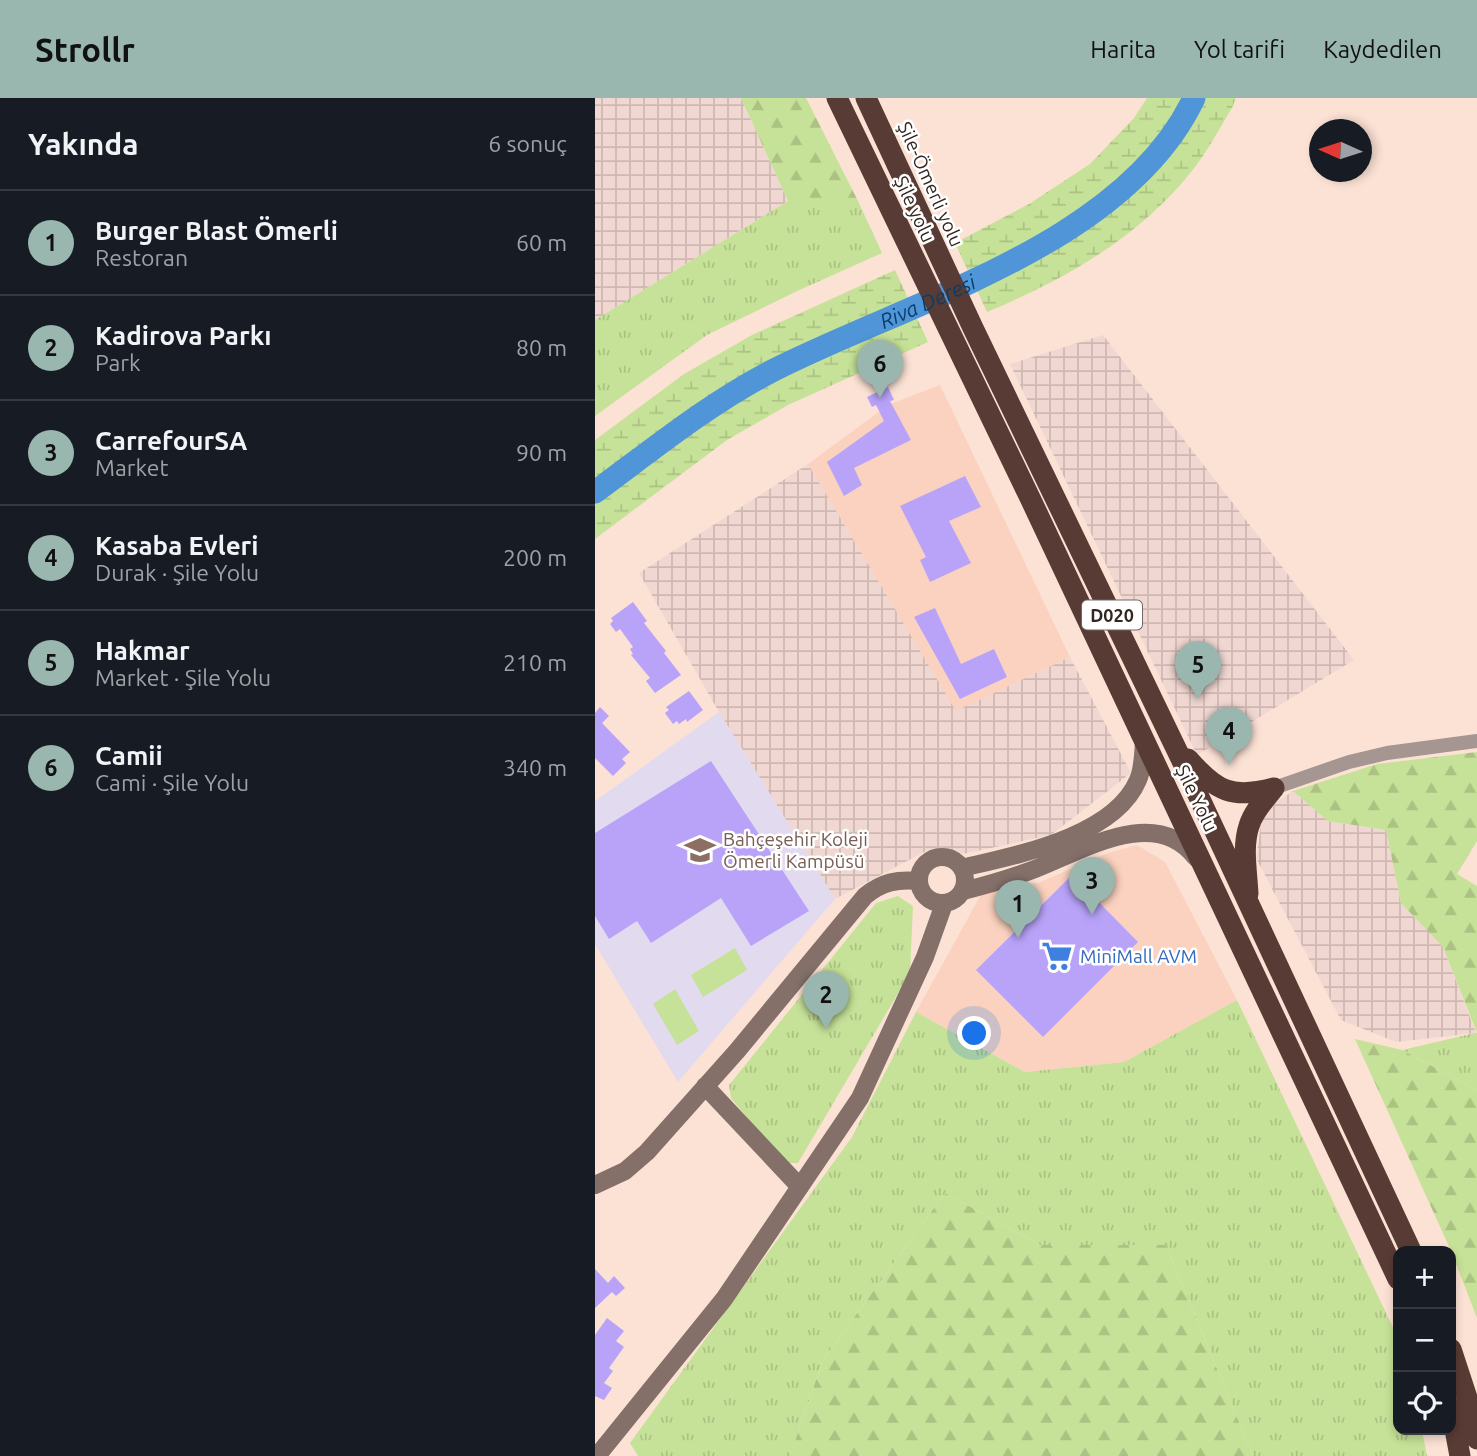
<!DOCTYPE html>
<html lang="tr">
<meta charset="utf-8">
<style>
:root{--surface:#171b24;--page:#242831;--text:#f1f3f6;--muted:#9ea1a6;--line:#363941;--accent:#9ab7af}
body{margin:0;font-family:Ubuntu,sans-serif;background:var(--page);color:var(--text)}
.controls{position:absolute;right:21px;bottom:21px;display:grid;overflow:hidden;border-radius:14px;box-shadow:0 4px 10px #0003}
.controls button{width:63px;height:63px;display:grid;place-items:center;padding:0;border:0;border-bottom:2px solid var(--line);background:var(--surface);color:var(--text);font:35px sans-serif}
.compass{position:absolute;left:714px;top:21px;width:63px;height:63px;border-radius:50%;background:var(--surface);box-shadow:0 4px 10px #0003;rotate:273deg}
.you{position:absolute;left:380px;top:936px;width:24px;height:24px;margin:-18px;border:5px solid #fff;border-radius:50%;background:#1a73e8;box-shadow:0 0 0 10px #1a73e833}
.badge{display:grid;place-items:center;width:46px;height:46px;border-radius:50%;background:var(--accent);color:#111;font-size:23px;font-weight:700}
.pin{position:absolute;translate:-50% -58px;filter:drop-shadow(0 2px 4px #0008)}
.pin::after{content:'';position:absolute;top:37px;width:24px;height:21px;background:inherit;clip-path:polygon(0 0,100% 0,50% 100%)}
.list{margin:0;padding:0;list-style:none}
h2{display:flex;justify-content:space-between;align-items:center;height:91px;margin:0;padding:0 28px;font-size:30px}
h2 small{font-size:23px;font-weight:400;color:var(--muted)}
.list li{display:grid;grid-template-columns:46px 1fr auto;gap:21px;align-items:center;box-sizing:border-box;height:105px;padding:0 28px;border-top:2px solid var(--line)}
.list b{display:block;font-size:26px;white-space:nowrap}
.list p{margin:0;font-size:23px;white-space:nowrap;color:var(--muted)}
.list em{font-size:23px;font-style:normal;color:var(--muted)}
.icon{flex:none;width:38px;height:38px;fill:none;stroke:currentColor;stroke-width:2;stroke-linecap:round;stroke-linejoin:round}
.map{position:relative;flex:none;width:882px;height:1358px;overflow:hidden}
header{display:flex;align-items:center;gap:42px;box-sizing:border-box;height:98px;padding:0 35px;background:var(--accent);color:#111}
header strong{font-size:33px}
nav{display:flex;gap:38px;margin-inline-start:auto;font-size:24px}
main{display:flex}
aside{flex:1;background:var(--surface)}
.map>svg:first-child{display:block}
</style>
<header>
<strong>Strollr</strong>
<nav><a>Harita</a><a>Yol tarifi</a><a>Kaydedilen</a></nav>
</header>
<main>
<aside>
<h2>Yakında<small>6 sonuç</small></h2>
<ul class="list">
<li><span class="badge">1</span><div><b>Burger Blast Ömerli</b><p>Restoran</p></div><em>60 m</em></li>
<li><span class="badge">2</span><div><b>Kadirova Parkı</b><p>Park</p></div><em>80 m</em></li>
<li><span class="badge">3</span><div><b>CarrefourSA</b><p>Market</p></div><em>90 m</em></li>
<li><span class="badge">4</span><div><b>Kasaba Evleri</b><p>Durak · Şile Yolu</p></div><em>200 m</em></li>
<li><span class="badge">5</span><div><b>Hakmar</b><p>Market · Şile Yolu</p></div><em>210 m</em></li>
<li><span class="badge">6</span><div><b>Camii</b><p>Cami · Şile Yolu</p></div><em>340 m</em></li>
</ul>
</aside>
<div class="map">
<svg width="882" height="1358" viewBox="0 0 882 1358">
<defs>
<pattern id="industrial-grid" width="8" height="8" patternUnits="userSpaceOnUse" patternTransform="scale(1.75)"><rect width="8" height="8" fill="#f1d7d1"/><path d="M0 4h8M4 0v8" fill="none" stroke="#cfb8b3"/></pattern>
<pattern id="grass-tufts" width="24" height="20" patternUnits="userSpaceOnUse" patternTransform="scale(1.75)"><rect width="24" height="20" fill="#c6e298"/><path d="M3 7l-1-3M5 7V3M7 7l1-3M15 17l-1-3M17 17v-4M19 17l1-3" fill="none" stroke="#abc283"/></pattern>
<pattern id="forest-firs" width="22" height="20" patternUnits="userSpaceOnUse" patternTransform="scale(1.75)"><rect width="22" height="20" fill="#c6e298"/><path d="M5 1l3.5 6h-7zM16 11l3.5 6h-7z" fill="#abc283"/></pattern>
<pattern id="wetland-marsh" width="20" height="14" patternUnits="userSpaceOnUse" patternTransform="scale(1.75)"><rect width="20" height="14" fill="#c6e298"/><path d="M1 5h8M5 5V1M11 12h8M15 12V8" fill="none" stroke="#abc283"/></pattern>
</defs>
<rect width="100%" height="100%" fill="#fce2d5"/>
<path fill="#fad2bf" d="M 345,287 L 475,559 L 361,614 L 213,366 L 293,307 Z
M 542,747 L 570,764 L 642,902 L 529,964 L 430,974 L 321,914 L 388,793 L 397,788 L 443,785 L 513,755 Z"/>
<path fill="url(#industrial-grid)" d="M 0,0 L 146,0 L 193,103 L 0,222 Z
M 508,237 L 759,562 L 602,657 L 415,266 Z
M 213,366 L 361,613 L 475,559 L 536,675 L 456,737 L 368,756 L 333,752 L 240,801 L 124,614 L 44,475 Z
M 698,693 L 733,723 L 791,732 L 806,805 L 848,849 L 881,935 L 801,944 L 746,922 L 661,760 L 668,713 Z"/>
<path fill="#e2daef" d="M 124,614 L 240,801 L 83,984 L 0,846 L 0,703 Z"/>
<path fill="url(#grass-tufts)" d="M 193,103 L 263,103 L 287,155 L 200,194 L 112,237 L 0,318 L 0,222 Z
M 303,798 L 318,808 L 315,875 L 203,1065 L 189,1065 L 136,1000 L 134,987 L 281,805 Z
M 642,902 L 803,1240 L 803,1332 L 827,1332 L 832,1358 L 658,1358 L 571,1147 L 445,1147 L 350,1095 L 228,1262 L 195,1358 L 43,1358 L 35,1345 L 257,1039 L 321,914 L 430,974 L 529,964 Z
M 882,935 L 882,992 L 807,952 L 880,935 Z"/>
<path fill="url(#forest-firs)" d="M 146,0 L 211,0 L 263,103 L 193,103 Z
M 882,654 L 882,743 L 862,776 L 882,788 L 882,935 L 848,849 L 806,805 L 791,732 L 733,723 L 698,693 L 782,666 Z
M 760,941 L 807,952 L 882,992 L 882,1220 L 856,1153 Z
M 350,1095 L 445,1147 L 571,1147 L 658,1358 L 195,1358 L 228,1262 Z"/>
<path fill="url(#wetland-marsh)" d="M 552,0 L 641,0 L 637,10 C 625,29 614,51 600,69 C 547,138 471,181 392,214 L 360,145 L 434,106 L 495,66 L 539,20 Z
M 300,172 L 333,244 L 193,307 L 132,342 L 0,441 L 0,342 L 89,276 L 157,237 Z"/>
<path fill="#c6e298" d="M 140,850 L 152,872 L 108,899 L 96,877 Z
M 80,891 L 104,933 L 82,947 L 58,906 Z"/>
<g fill="none" stroke-linecap="round" stroke-linejoin="round">
<path stroke="#4f95d8" stroke-width="23" id="s1" d="M 0,394 C 57,352 112,307 175,274 C 311,204 529,148 599,0"/>
</g>
<path fill="#b9a3f9" d="M 293,289 L 299,302 L 295,303 L 316,342 L 259,370 L 267,387 L 249,398 L 232,364 L 289,323 L 281,307 L 277,309 L 272,299 Z
M 370,378 L 386,409 L 354,423 L 376,465 L 335,484 L 325,462 L 331,459 L 305,408 Z
M 38,504 L 52,523 L 49,525 L 71,553 L 69,555 L 86,577 L 60,595 L 51,583 L 55,580 L 36,557 L 38,556 L 35,551 L 38,549 L 25,531 L 21,534 L 15,526 L 18,523 L 16,520 Z
M 340,510 L 366,566 L 399,551 L 412,579 L 365,601 L 319,519 Z
M 94,593 L 108,612 L 92,624 L 91,621 L 84,626 L 82,623 L 78,626 L 70,615 L 74,612 L 71,609 Z
M 5,609 L 14,618 L 7,625 L 35,654 L 27,661 L 31,665 L 18,678 L 0,660 L 0,615 Z
M 116,663 L 214,813 L 156,848 L 126,800 L 56,845 L 42,823 L 14,841 L 0,818 L 0,735 Z
M 477,777 L 543,844 L 448,939 L 381,872 Z
M 0,1171 L 13,1185 L 19,1178 L 30,1190 L 21,1198 L 17,1194 L 0,1210 Z
M 12,1220 L 29,1233 L 21,1243 L 29,1249 L 14,1270 L 18,1273 L 9,1285 L 17,1290 L 9,1302 L 0,1298 L 0,1237 Z"/>
<g fill="none" stroke-linecap="round" stroke-linejoin="round">
<path stroke="#a59692" stroke-width="14" d="M 679,690 L 754,664 L 792,655 L 882,643"/>
<path stroke="#846f69" stroke-width="18" d="M324 782a23 23 0 1 1 46 0a23 23 0 1 1-46 0Z
M 367,770 C 421,757 519,739 543,682 C 548,671 548,656 549,644
M 368,793 C 392,787 416,780 440,771 C 487,753 561,706 601,760
M 110,988 L 205,1089
M 0,1087 L 30,1073 L 52,1054 L 142,953 L 270,798 C 287,784 302,781 324,783
M 2,1358 L 129,1201 L 265,1000 L 330,859 L 349,806"/>
<path stroke="#583b34" stroke-width="21" d="M 242,0 L 436,402 L 803,1181
M 271,0 L 378,230 L 590,669 L 816,1153
M 593,661 C 622,694 637,701 679,690
M 653,796 C 652,774 647,749 654,728 C 658,714 670,701 679,690
M 856,1251 L 878,1318 L 882,1341
M 856,1310 L 865,1358"/>
</g>
<defs>
<g id="school-bare" transform="scale(2.415)"><path d="M0-5L7-2L0 1L-7-2ZM-4 1L0 2.5L4 1V4Q0 6-4 4Z" fill="#8d6e63" stroke="#fff" stroke-width="2.5" paint-order="stroke"/></g>
<g id="supermarket-bare" transform="scale(2.415)"><path d="M-6-5.5h2.5l.6 2H6L4.5 2H-2.5L-4.4-4H-6ZM-1.5 3.2a1.3 1.3 0 1 0 .1 0ZM3 3.2a1.3 1.3 0 1 0 .1 0Z" fill="#3f7fe0" stroke="#fff" stroke-width="2.5" paint-order="stroke"/></g>
</defs>
<g fill-rule="evenodd">
<use href="#school-bare" x="105" y="752"/>
<use href="#supermarket-bare" x="462" y="858"/>
</g>
<g text-anchor="middle" dominant-baseline="central" stroke-width="5" stroke-linejoin="round" paint-order="stroke">
<rect fill="#fff" stroke="#706764" stroke-width="2" x="487" y="502.5" width="60" height="29" rx="5"/>
<g font-size="18" font-weight="bold" fill="#332621">
<text x="517" y="517">D020</text>
</g>
<g font-size="19" fill="#332621" stroke="#fff">
<text transform="translate(336 86) rotate(66)">Şile-Ömerli yolu</text>
<text transform="translate(320 111) rotate(65)">Şile yolu</text>
<text transform="translate(602 700) rotate(64)">Şile Yolu</text>
</g>
<g font-size="19" fill="#785e54" stroke="#fff" text-anchor="start">
<text x="128" y="741">Bahçeşehir Koleji<tspan x="128" dy="22">Ömerli Kampüsü</tspan></text>
</g>
<g font-size="19" fill="#366cbe" stroke="#fff" text-anchor="start">
<text x="485" y="858">MiniMall AVM</text>
</g>
<g font-size="21" font-style="italic" fill="#083e69" stroke="#fff">
<text stroke="none"><textPath href="#s1" startOffset="385">Riva Deresi</textPath></text>
</g>
</g>
</svg>
<div class="controls">
<button>+</button>
<button>−</button>
<button><svg class="icon" aria-label="locate" viewBox="0 0 24 24"><circle cx="12" cy="12" r="6"/><path d="M12 2v4M12 18v4M2 12h4M18 12h4"/></svg></button>
</div>
<svg class="compass" viewBox="-18 -18 36 36"><path d="M0-13l5 13h-10z" fill="#e53935"/><path d="M0 13l5-13h-10z" fill="#9ea1a6"/></svg>
<div class="you"></div>
<div class="pin badge" style="left:423px;top:840px">1</div>
<div class="pin badge" style="left:231px;top:931px">2</div>
<div class="pin badge" style="left:497px;top:817px">3</div>
<div class="pin badge" style="left:634px;top:667px">4</div>
<div class="pin badge" style="left:603px;top:601px">5</div>
<div class="pin badge" style="left:285px;top:300px">6</div>
</div>
</main>
